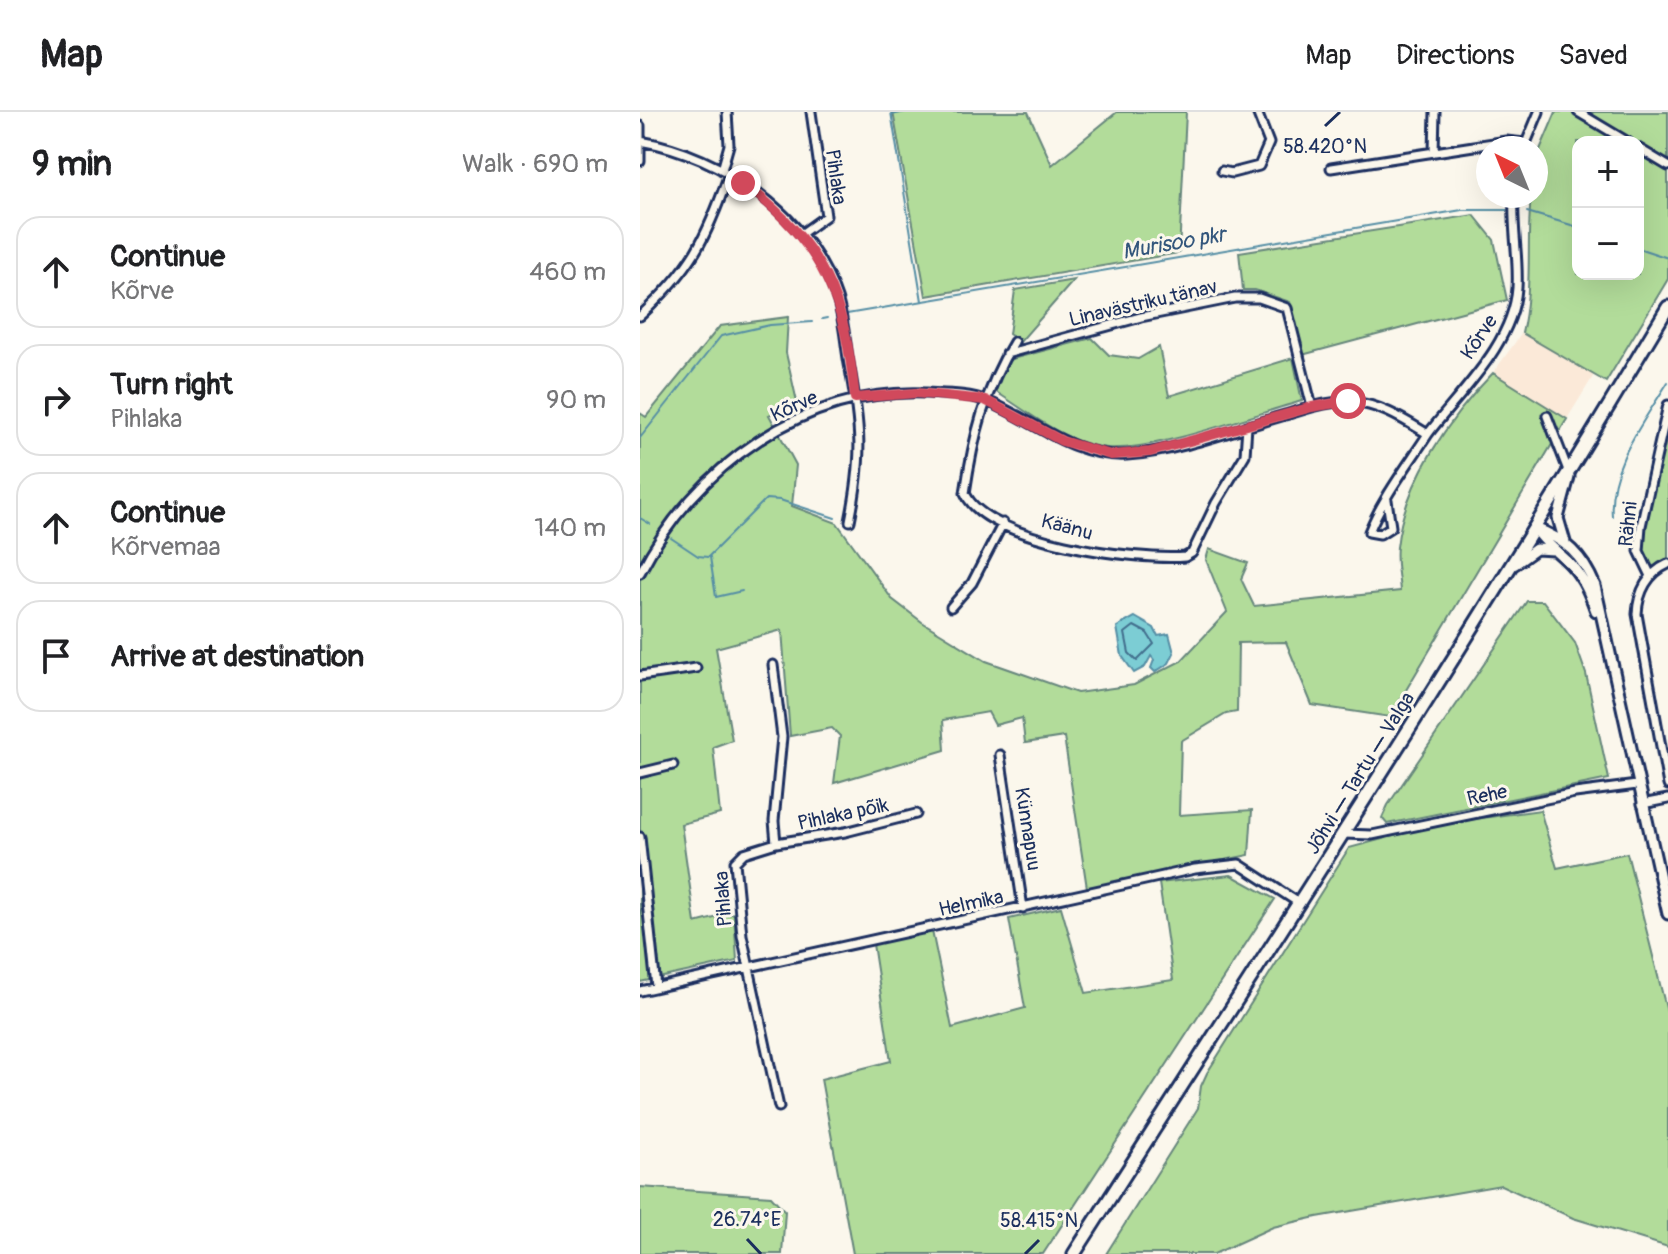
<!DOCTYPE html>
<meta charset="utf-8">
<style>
:root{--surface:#fff;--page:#f6f6f6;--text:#202124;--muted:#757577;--line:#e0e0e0}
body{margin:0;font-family:Pangolin,sans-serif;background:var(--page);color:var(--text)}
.controls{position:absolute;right:24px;top:24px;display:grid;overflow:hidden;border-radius:16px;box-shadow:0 8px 32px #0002}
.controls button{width:72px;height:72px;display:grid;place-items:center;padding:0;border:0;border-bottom:2px solid var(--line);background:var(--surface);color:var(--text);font:40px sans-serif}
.compass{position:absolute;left:836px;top:24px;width:72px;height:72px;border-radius:50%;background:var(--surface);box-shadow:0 8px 32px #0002;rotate:317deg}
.stop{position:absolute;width:24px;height:24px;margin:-18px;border:6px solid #d1495b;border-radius:50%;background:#fff}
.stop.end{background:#d1495b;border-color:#fff;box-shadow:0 2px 8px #0008}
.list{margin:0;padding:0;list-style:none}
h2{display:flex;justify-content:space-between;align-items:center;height:104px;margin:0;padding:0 32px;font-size:34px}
h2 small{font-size:26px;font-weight:400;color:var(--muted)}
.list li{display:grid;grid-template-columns:52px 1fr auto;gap:24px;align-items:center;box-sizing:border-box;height:112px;margin:0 16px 16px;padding:0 16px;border:2px solid var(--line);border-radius:24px}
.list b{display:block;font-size:30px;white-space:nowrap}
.list p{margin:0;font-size:26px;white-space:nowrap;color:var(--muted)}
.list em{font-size:26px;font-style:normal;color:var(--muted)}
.icon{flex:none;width:44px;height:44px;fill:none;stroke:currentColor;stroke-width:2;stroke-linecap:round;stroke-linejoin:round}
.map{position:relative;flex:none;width:1028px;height:1142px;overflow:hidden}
header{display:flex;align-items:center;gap:48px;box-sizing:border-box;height:112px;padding:0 40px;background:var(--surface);border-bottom:2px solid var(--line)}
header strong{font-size:38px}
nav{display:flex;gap:44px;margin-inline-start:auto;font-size:28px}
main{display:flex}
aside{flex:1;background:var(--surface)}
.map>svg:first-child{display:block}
</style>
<header>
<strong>Map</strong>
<nav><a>Map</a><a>Directions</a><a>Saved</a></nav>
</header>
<main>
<aside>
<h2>9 min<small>Walk · 690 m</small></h2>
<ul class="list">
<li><svg class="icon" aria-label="ahead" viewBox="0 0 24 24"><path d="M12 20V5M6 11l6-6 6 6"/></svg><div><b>Continue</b><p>Kõrve</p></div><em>460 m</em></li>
<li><svg class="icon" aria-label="right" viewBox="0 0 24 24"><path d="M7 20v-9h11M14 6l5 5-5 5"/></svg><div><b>Turn right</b><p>Pihlaka</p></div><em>90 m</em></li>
<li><svg class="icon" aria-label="ahead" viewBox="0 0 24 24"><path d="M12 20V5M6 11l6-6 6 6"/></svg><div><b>Continue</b><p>Kõrvemaa</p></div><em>140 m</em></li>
<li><svg class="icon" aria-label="arrive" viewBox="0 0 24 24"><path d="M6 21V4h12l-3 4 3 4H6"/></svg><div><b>Arrive at destination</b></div></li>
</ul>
</aside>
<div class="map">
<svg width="1028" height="1142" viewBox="0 0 1028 1142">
<rect width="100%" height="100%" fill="#fbf7ec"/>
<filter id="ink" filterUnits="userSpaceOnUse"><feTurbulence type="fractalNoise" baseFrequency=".0125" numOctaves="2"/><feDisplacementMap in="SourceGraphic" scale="16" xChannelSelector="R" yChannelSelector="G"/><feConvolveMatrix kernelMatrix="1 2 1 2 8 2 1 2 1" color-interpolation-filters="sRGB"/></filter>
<g filter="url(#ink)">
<path fill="#fbe9d8" d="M 882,221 L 954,263 L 927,307 L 853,261 Z"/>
<path fill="#b2dc9a" stroke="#66867c" stroke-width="2" fill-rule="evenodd" d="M 253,0 L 388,0 L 412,53 L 477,0 L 546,0 L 539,141 L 286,184 Z
M 916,0 L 1028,0 L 1028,167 L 966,270 L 882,221 C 893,176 886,130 891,84 L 896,84 L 896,47 ZM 938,30 L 998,30 L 998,162 L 938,162 Z
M 834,103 L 854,128 L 867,188 L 662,243 L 650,190 L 615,178 L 603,178 L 599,140 Z
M 434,168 L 380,230 L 369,222 L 375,178 Z
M 148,205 L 146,241 L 157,290 L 129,303 L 156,353 L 152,394 L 197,411 L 252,487 L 282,510 L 346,549 L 437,581 L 494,573 L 541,549 L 587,500 L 566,448 L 569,437 L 608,451 L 601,467 L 614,494 L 760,479 C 759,465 755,449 757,435 C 764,371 809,306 853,261 L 927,307 L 750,605 L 672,593 L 646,530 L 598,531 L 597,600 L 586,602 L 541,629 L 539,703 L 612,698 L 609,743 L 447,776 L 424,625 L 385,631 L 382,606 L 355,613 L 348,600 L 303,608 L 305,638 L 194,671 L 200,624 L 192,616 L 150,624 L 142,518 L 76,536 L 92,628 L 73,635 L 80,702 L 41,712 L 55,811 L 94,801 L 97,849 L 0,870 L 0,301 L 6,305 L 80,214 Z
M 452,226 L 469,243 L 498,247 L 519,235 L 529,284 L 653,246 L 662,289 C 615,302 512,340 467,336 C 426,332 387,299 353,278 L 368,248 Z
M 1028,293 L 1028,452 L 1011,464 L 1001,449 L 1001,414 Z
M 887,489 L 903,489 L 935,531 L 946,562 L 969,667 L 747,712 L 742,706 L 748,693 Z
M 900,698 L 917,756 L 987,741 L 1028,904 L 1028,1135 L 933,1106 L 861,1073 L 677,1105 L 633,1115 L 574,1142 L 466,1142 L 558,996 L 561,974 L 567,961 L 709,736 L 798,712 Z
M 591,763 L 635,787 L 403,1142 L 213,1142 L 181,967 L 251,949 L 233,832 L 292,819 L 312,916 L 385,896 L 369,807 L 421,795 L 446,881 L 533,868 L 519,771 Z
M 0,1075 L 131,1084 L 145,1099 L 142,1142 L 0,1142 Z"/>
<path fill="#7ccdd4" stroke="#558ea5" stroke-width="2" d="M 495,505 L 514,516 L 518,524 L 529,522 L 534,541 L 529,551 L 515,560 L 511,556 L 514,548 L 511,544 L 505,555 L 494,561 L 482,544 L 477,515 Z"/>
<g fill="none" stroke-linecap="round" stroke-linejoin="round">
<path stroke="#426e8d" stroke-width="2" d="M 494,514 L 507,521 L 514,532 L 497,549 L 489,541 L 485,521 Z"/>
<path stroke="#558ea5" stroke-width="2" d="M 251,0 L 282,189
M 252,3 L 265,0
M 887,100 L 938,115
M 998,136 L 1028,146
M 207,202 L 822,98 L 867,98
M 182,207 L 187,206
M 0,326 L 81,224 L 130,213 L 172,210
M 972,404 C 968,354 1003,311 1028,270
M 0,406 L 10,412
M 31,426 L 58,444 L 68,445 L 126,387 L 140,388 L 195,406
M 70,445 L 76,485 L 102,479"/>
<g stroke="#1b2f5e" stroke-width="13">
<path id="minor" d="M 938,0 L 988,30
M 0,14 L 0,49
M 0,29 C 83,43 170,104 197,186 C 204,207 205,230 209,252 C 221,316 223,345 210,409
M 884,36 L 899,0
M 998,36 L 1028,54
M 794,39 L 795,0
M 691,56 L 866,29 L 885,31
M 82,58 L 89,33 L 87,0
M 582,59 L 592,61 L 619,54 L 629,31 L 617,0
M 161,122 L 186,104 L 171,0
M 0,204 C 52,156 66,128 89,62
M 374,230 C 345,277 333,326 325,381 C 346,430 497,449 545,445 L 552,441 L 576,391 L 605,343 L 607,314
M 366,242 L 501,205 L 595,186 L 619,186 L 647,196 L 672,295
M 907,304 L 929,361
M 747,388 L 751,415 L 740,422 L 729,420 C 743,385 768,353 788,322
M 1028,452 C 1008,461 998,480 997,502 L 1028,673
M 0,461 C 54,355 165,275 287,281 C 306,282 330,282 347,289 C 394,308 433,346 487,343 C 536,340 597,317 645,303 C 666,297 690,288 711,290 C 740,292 763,307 788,322 C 821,279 873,232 877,176 C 879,146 872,116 874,84
M 1011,464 L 999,439 L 1001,414 L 1028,293
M 311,495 L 332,471 L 363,411
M 133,553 L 142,625 L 134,709 L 136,731
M 0,564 L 56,556
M 360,643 L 383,796
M 0,661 L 33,653
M 1002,692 L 1028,687
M 704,722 L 732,723 L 935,681 L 997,673
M 0,725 L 16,875
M 0,879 L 555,757 L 599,752 L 659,791
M 139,995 L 102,823 L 95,750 L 104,741 L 136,731 L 205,720 L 276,702"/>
</g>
<g stroke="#1b2f5e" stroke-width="15">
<path id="secondary" d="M 895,416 C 925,427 943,444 955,474 L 1028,802
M 895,416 C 905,432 919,440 931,453 C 944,467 950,482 956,499
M 925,430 L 918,406 L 929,365
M 875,452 L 896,437 L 914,438"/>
</g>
<g stroke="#1b2f5e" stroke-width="17">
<path id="trunk" d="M 434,1142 C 635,828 838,515 1028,195"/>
</g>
<use href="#minor" stroke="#fbf7ec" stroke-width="7"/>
<use href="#secondary" stroke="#fbf7ec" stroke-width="9"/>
<use href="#trunk" stroke="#fbf7ec" stroke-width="11"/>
</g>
</g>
<g fill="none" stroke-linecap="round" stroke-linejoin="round" filter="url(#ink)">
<path stroke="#d1495b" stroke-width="10" d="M 103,71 C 184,133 205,186 215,286 L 276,281 L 345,288 L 422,329 L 471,343 L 510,340 L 672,295 L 708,289"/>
</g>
<path fill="none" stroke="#1b2f5e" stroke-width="3" d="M 685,14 L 700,0M 107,1127 L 121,1142M 385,1142 L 399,1128"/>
<g text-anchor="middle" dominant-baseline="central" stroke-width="6" stroke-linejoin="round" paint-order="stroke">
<g font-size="20" fill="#1b2f5e" stroke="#fbf7ec">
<text transform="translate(196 65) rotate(82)">Pihlaka</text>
<text transform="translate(503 191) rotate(-13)">Linavästriku tänav</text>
<text transform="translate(839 225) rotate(-56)">Kõrve</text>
<text transform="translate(154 294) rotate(-24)">Kõrve</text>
<text transform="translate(988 412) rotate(-84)">Rähni</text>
<text transform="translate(427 415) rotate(15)">Käänu</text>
<text transform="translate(720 661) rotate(-58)">Jõhvi — Tartu — Valga</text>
<text transform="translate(847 683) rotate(-12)">Rehe</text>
<text transform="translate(203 702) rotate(-12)">Pihlaka põik</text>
<text transform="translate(388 717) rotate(81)">Künnapuu</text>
<text transform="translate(83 787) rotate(-94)">Pihlaka</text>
<text transform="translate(331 791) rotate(-12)">Helmika</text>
</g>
<g font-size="22" font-style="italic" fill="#33567c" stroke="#fbf7ec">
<text transform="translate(534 131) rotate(-10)">Murisoo pkr</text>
</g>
</g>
<g font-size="20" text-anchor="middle" fill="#1b2f5e" stroke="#fbf7ec" stroke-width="6" stroke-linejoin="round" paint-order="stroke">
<text x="685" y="41">58.420°N</text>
<text x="107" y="1114">26.74°E</text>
<text x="399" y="1115">58.415°N</text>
</g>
</svg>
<div class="controls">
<button>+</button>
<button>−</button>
</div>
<svg class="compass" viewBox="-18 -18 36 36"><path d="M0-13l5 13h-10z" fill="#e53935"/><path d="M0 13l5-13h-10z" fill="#757577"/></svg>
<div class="stop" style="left:708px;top:289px"></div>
<div class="stop end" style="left:103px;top:71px"></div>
</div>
</main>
